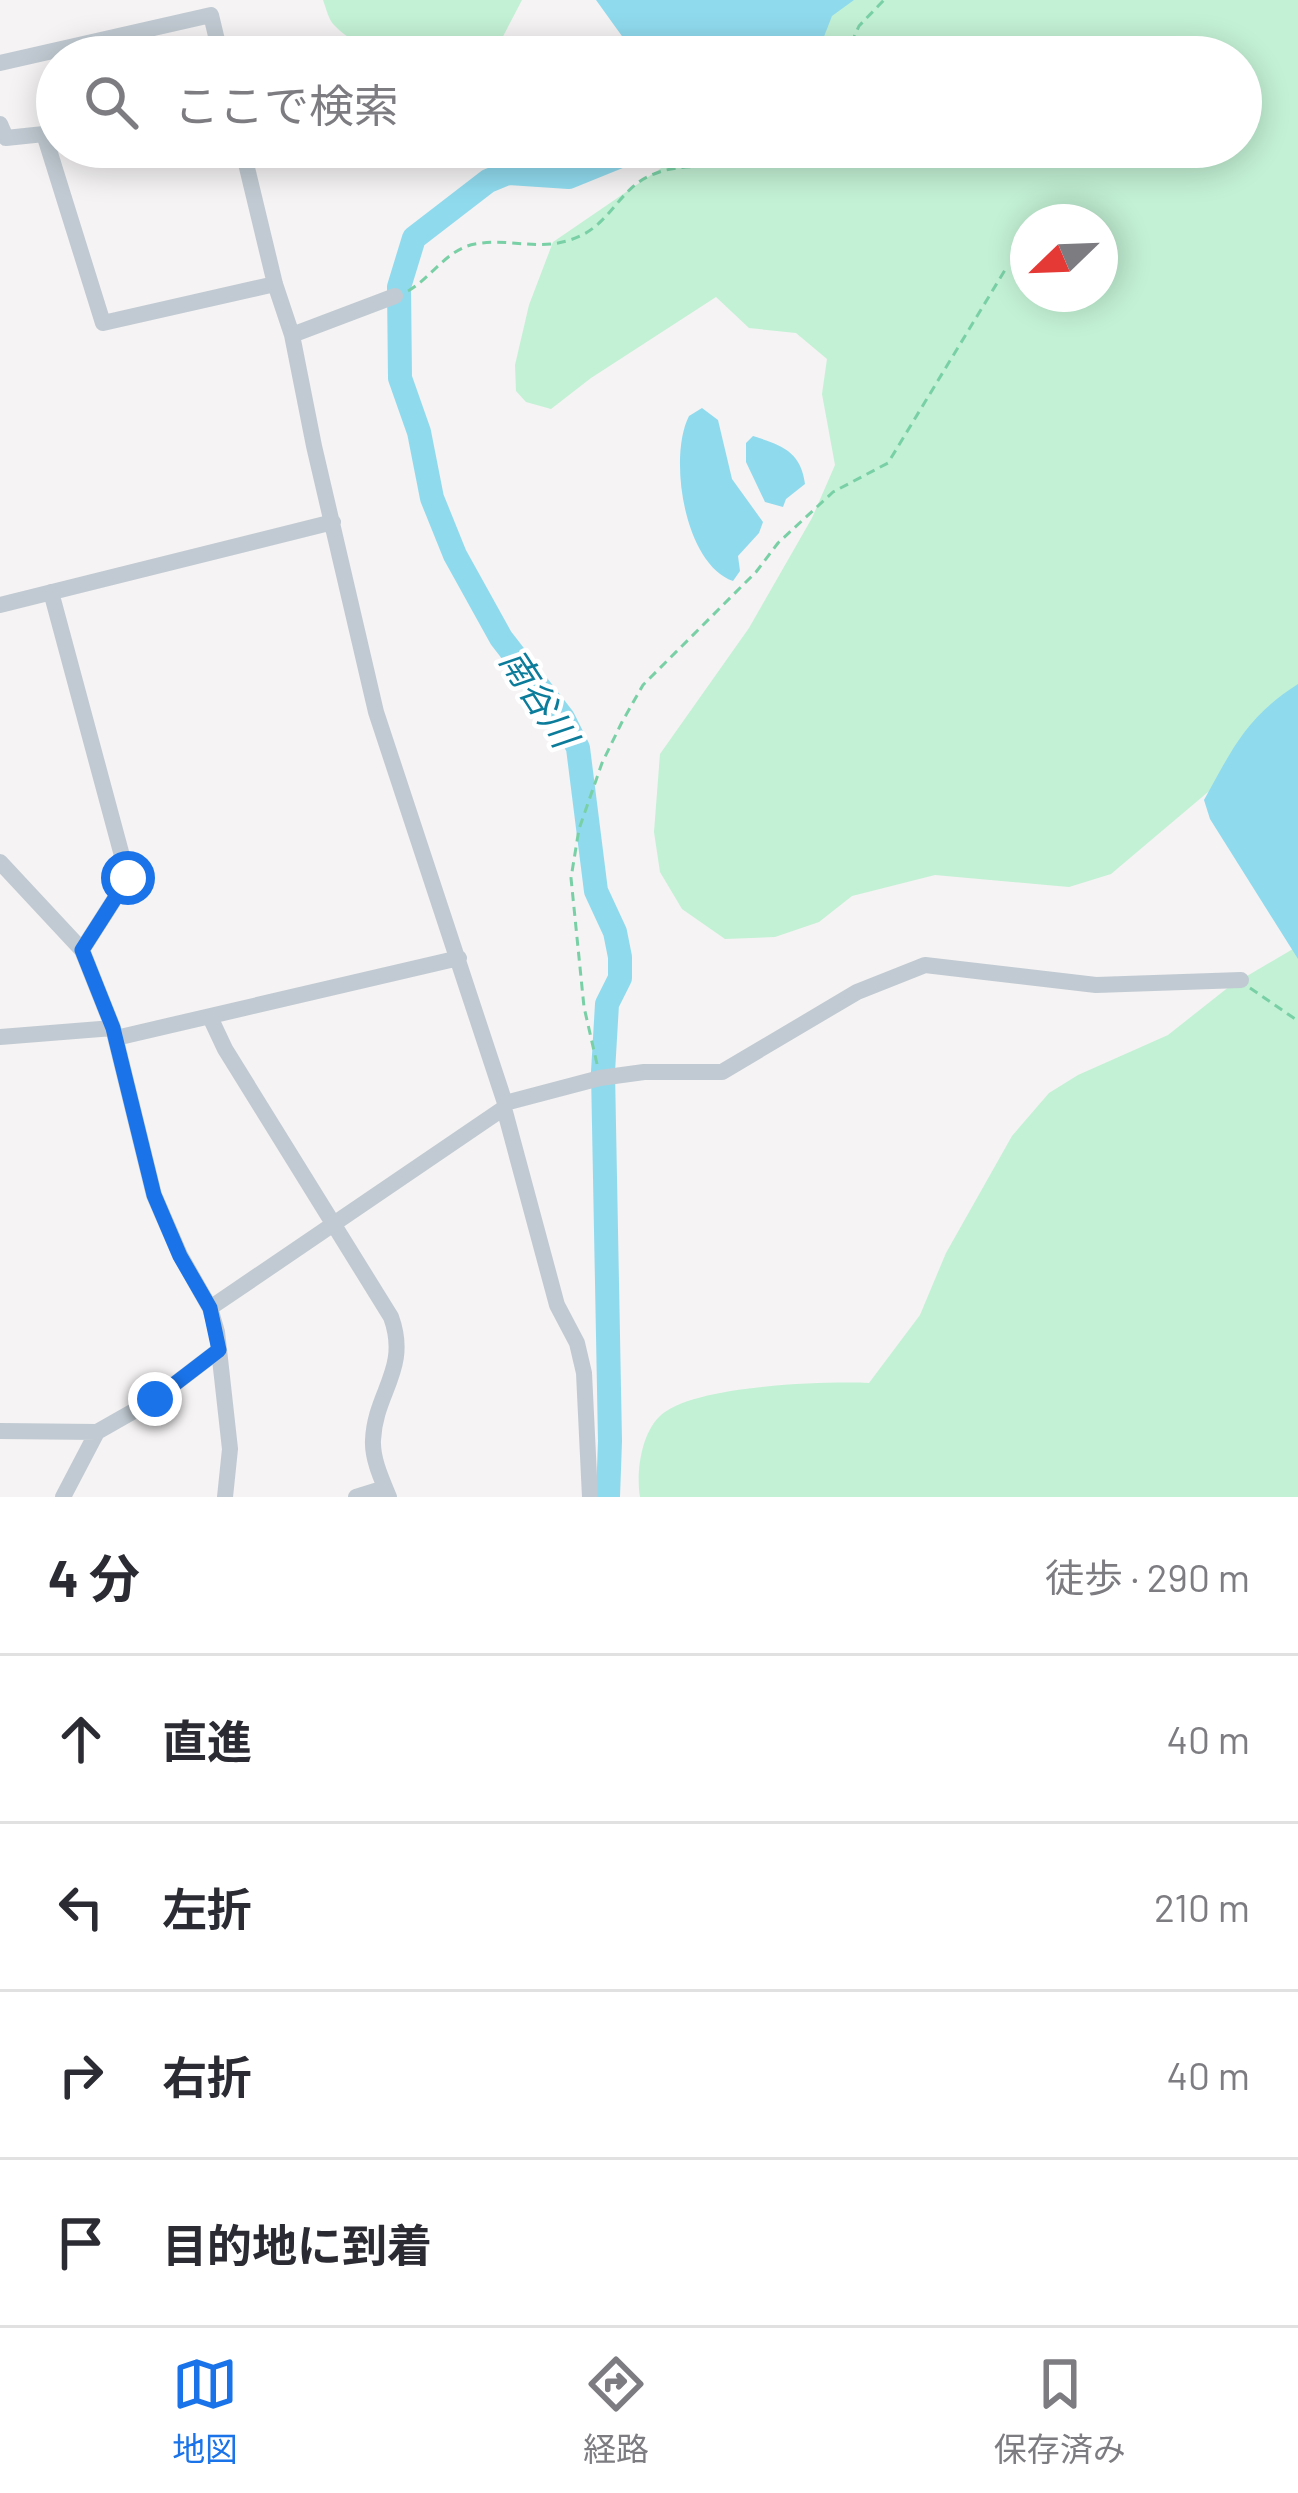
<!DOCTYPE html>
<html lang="ja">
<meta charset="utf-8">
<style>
:root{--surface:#fff;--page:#f7f7f7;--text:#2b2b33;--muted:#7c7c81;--line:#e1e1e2;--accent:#1a73e8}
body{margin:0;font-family:Barlow,"Noto Sans JP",sans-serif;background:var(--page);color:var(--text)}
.compass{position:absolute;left:1010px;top:204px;width:108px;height:108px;border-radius:50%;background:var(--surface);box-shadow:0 6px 30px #0003;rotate:247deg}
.stop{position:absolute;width:36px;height:36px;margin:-27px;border:9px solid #1a73e8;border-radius:50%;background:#fff}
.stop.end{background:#1a73e8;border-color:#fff;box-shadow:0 3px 12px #0008}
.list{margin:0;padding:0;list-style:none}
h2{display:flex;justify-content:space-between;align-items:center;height:156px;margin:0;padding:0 48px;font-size:51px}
h2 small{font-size:39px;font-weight:400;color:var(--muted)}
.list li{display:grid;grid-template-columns:78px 1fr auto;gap:36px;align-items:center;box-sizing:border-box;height:168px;padding:0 48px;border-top:3px solid var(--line)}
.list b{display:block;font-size:45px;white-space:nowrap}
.list em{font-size:39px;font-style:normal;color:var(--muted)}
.icon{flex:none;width:66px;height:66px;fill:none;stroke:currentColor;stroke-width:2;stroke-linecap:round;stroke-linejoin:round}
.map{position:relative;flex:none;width:1298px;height:1497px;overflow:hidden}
.search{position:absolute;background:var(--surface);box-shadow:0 6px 30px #0003;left:36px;right:36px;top:36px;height:132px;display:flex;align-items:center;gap:30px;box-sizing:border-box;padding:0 42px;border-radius:66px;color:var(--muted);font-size:45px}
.sheet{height:828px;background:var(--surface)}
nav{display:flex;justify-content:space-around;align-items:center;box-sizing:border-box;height:168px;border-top:3px solid var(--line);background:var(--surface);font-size:33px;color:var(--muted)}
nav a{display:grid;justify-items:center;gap:6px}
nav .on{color:var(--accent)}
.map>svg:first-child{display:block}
</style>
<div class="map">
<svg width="1298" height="1497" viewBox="0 0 1298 1497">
<rect width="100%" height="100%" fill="#f5f3f3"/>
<path fill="#c3f1d5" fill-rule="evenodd" d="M 323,0 L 522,0 L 498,46 C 451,64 373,65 335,26 C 329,21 326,8 323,0 Z
M 802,0 L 1298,0 L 1298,716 L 1111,874 L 1069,887 L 935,875 L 852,896 L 819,922 L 775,937 L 725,939 L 682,909 L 660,872 L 654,832 L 660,754 L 749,628 L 812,518 L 835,465 L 822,394 L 827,359 L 796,333 L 749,328 L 716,297 L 591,378 L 551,409 L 526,402 L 516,391 L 515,365 L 529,305 L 553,242 L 692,147 L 1241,147 L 1241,57 L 761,57 ZM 1028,222 L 1100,222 L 1100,294 L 1028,294 Z
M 1298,946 L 1298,1497 L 640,1497 C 636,1473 641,1435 659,1417 C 689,1385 825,1381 869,1383 L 920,1315 L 946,1253 L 1012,1136 L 1049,1093 L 1078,1075 L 1168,1035 L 1230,986 Z"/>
<path fill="#90daee" d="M 596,0 L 854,0 L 832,16 L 816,57 L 637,57 Z
M 702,408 L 718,420 L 732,479 L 763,522 L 759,533 L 738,556 L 740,571 L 733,581 C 684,564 668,457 689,416 Z
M 753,436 C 781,445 801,451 805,484 L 786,499 L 783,507 L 765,502 L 746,462 L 746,443 Z
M 1298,684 L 1298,959 L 1210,819 L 1204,800 C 1233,748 1246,717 1298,684 Z"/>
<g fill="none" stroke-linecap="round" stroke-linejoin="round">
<path stroke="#90daee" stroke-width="24" d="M 608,1497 L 610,1441 L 603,1072 L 607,1004 L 620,978 L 620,957 L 615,932 L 596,891 L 578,748 L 563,718 L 501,638 L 455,555 L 432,498 L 419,432 L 400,378 L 399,287 L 414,238 L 488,181 L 508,173 L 569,177 L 633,151 L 709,151 L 713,147"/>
<path stroke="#7ad0a6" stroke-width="3" stroke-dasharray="9 6" stroke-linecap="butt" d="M 845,57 L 859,26 L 884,0
M 408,291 C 431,278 447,249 475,244 C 515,237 544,255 584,234 C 612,219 623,185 654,174 C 693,158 724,178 758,147
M 1250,988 L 1298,1021
M 597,1064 L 584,1007 L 571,878 L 579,829 L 602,763 L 622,722 L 643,685 L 756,572 L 778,543 L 833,492 L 888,463 L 1005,270"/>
<path stroke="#c1cad2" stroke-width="16" d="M 0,63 L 211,15 L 221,57
M 0,124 L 6,138 L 44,134 L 103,323 L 275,284
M 242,147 L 275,284 L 292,335 L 314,446 L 376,712 L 505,1103 L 600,1078 L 644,1072 L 722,1072 L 857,992 L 925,965 L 1096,985 L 1241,980
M 292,335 L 395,296
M 51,592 L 128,878 L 82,950
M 0,605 L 333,522
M 0,862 L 82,950 L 113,1028 L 154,1195 L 180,1255 L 210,1308 L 217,1332 L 230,1449 L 225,1497
M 210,1017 L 225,1049 L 391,1317 C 410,1369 375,1392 373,1440 C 372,1459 382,1480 389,1497
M 0,1037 L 113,1028
M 116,1038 L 459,958
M 210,1308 L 504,1108 L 557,1305 L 577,1343 L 584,1373 L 590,1497
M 0,1431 L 97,1432 L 155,1399 L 219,1350
M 63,1497 L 97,1432
M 356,1497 L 385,1488"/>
</g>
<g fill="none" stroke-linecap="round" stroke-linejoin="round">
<path stroke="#1a73e8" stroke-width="15" d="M 128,878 L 82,950 L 113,1028 L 154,1195 L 180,1256 L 210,1308 L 219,1350 L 155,1399"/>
</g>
<g text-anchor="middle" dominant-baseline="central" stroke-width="9" stroke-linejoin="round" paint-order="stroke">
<g font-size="36" font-style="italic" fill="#0c7c9b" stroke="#fff">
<text transform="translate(540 697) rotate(57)">南谷川</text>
</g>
</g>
</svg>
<svg class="compass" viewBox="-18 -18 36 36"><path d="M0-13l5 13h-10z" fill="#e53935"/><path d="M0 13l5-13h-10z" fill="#7c7c81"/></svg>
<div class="stop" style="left:128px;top:878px"></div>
<div class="stop end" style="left:155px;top:1399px"></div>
<div class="search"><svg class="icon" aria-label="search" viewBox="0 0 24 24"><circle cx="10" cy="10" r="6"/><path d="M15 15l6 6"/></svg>ここで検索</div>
</div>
<section class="sheet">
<h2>4 分<small>徒歩 · 290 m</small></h2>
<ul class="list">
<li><svg class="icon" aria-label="ahead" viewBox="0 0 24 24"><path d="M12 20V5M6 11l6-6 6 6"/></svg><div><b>直進</b></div><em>40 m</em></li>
<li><svg class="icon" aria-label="left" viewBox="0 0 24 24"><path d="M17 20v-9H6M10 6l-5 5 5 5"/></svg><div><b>左折</b></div><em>210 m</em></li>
<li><svg class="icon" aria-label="right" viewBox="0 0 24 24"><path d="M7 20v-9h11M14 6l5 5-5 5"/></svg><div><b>右折</b></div><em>40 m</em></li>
<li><svg class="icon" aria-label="arrive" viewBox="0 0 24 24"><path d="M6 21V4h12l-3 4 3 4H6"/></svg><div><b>目的地に到着</b></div></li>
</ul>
</section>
<nav>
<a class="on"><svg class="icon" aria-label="map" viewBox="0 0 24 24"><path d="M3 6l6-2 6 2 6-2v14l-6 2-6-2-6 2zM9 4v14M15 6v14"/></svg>地図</a>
<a><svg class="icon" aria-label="directions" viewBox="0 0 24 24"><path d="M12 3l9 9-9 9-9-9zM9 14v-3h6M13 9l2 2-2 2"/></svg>経路</a>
<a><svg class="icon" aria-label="saved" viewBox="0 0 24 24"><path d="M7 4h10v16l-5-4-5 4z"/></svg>保存済み</a>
</nav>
